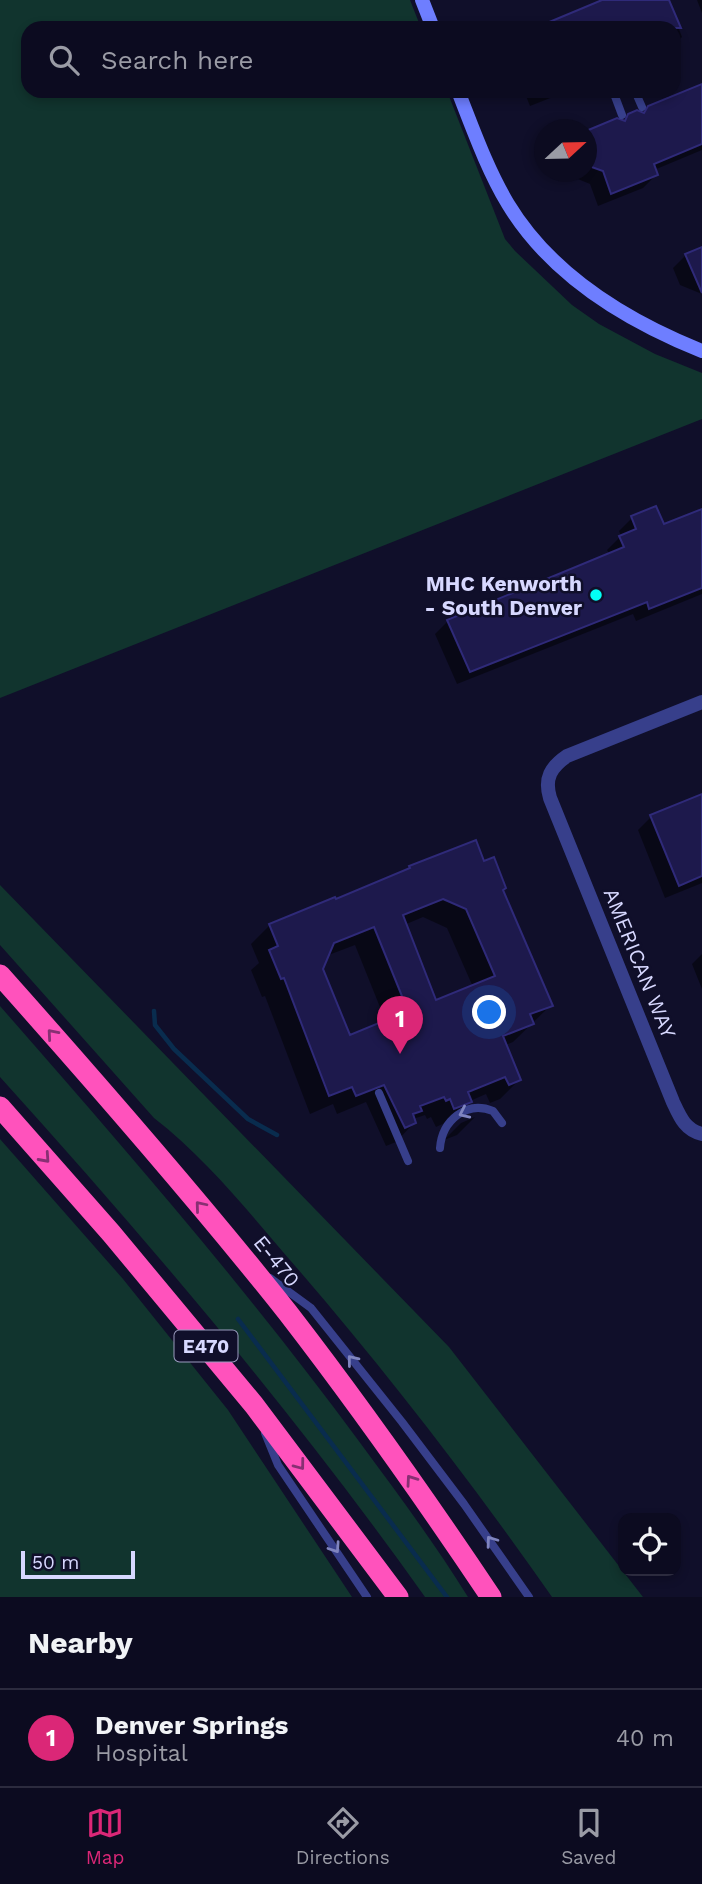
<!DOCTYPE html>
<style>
:root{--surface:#0c0b20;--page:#151429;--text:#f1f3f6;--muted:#9a9ba5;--line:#2c2b3e;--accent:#db2777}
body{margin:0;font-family:"Work Sans",sans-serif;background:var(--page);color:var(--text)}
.controls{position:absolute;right:21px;bottom:21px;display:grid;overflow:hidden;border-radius:14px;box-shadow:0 4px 10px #0003}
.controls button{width:63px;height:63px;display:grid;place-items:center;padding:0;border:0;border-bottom:2px solid var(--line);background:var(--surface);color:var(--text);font:35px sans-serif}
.compass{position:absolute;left:534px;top:119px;width:63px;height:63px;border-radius:50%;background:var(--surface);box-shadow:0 4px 10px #0003;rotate:68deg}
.scale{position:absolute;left:21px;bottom:18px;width:114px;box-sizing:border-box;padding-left:7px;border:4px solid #d7d8ff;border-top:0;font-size:19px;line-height:24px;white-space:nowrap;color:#d7d8ff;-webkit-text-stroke:5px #100f2a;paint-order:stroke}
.you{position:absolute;left:490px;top:1013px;width:24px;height:24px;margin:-18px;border:5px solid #fff;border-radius:50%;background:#1a73e8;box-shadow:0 0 0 10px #1a73e833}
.badge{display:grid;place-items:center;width:46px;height:46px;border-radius:50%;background:var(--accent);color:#fff;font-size:23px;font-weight:700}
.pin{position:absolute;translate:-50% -58px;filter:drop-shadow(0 2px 4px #0008)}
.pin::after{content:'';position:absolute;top:37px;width:24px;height:21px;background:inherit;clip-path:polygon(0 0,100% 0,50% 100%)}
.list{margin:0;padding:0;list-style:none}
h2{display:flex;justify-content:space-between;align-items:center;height:91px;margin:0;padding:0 28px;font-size:30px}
h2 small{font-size:23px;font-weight:400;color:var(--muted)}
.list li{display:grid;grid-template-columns:46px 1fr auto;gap:21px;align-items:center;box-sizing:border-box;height:98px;padding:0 28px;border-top:2px solid var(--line)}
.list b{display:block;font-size:26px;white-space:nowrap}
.list p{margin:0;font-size:23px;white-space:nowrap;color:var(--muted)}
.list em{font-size:23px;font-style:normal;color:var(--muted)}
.icon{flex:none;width:38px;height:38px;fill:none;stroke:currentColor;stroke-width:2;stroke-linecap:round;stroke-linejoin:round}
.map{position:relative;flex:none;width:702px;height:1597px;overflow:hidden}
.search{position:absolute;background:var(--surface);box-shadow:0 4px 10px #0003;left:21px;right:21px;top:21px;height:77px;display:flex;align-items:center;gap:18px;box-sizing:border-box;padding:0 24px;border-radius:21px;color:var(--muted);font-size:26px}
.sheet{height:189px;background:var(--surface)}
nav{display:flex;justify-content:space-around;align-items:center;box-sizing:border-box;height:98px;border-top:2px solid var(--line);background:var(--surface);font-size:19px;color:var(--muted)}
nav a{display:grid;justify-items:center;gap:4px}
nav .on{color:var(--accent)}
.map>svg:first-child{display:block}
</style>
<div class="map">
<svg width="702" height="1597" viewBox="0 0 702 1597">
<rect width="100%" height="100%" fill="#100f2a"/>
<path fill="#11342e" d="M 0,0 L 410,0 L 421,28 L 28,28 L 28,91 L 447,91 L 505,239 L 515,251 L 572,305 L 599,324 L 655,354 L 702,373 L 702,419 L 0,698 Z
M 0,885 L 449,1347 L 643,1597 L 552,1597 C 468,1477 379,1362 283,1252 C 243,1205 203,1156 154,1118 L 0,945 Z
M 0,1006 C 125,1149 249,1291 361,1444 C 398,1494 435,1544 468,1597 L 425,1597 C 295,1414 150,1243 0,1077 Z
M 0,1139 L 123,1279 L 228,1410 L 352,1597 L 0,1597 Z"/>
<path fill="#0007" fill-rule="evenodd" d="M 606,0 L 668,0 L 682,37 L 674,45 L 674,28 L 538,28 Z
M 697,0 L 702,0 L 702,13 Z
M 702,86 L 702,150 L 654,170 L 656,175 L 643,188 L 598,206 L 590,184 L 568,175 L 567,172 L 586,172 L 586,133 L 623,122 L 629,115 L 642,114 L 649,107 Z
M 524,91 L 568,91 L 530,106 Z
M 702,249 L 702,294 L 680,285 L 673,268 L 686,255 Z
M 702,511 L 702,594 L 636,621 L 633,614 L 457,684 L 435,634 L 448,621 L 610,555 L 607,550 L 621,536 L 619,531 L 632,518 L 663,527 Z
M 702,795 L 702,883 L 665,898 L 638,830 L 651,817 Z
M 483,864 L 501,890 L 551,1005 L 513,1042 L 505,1045 L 519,1080 L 500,1099 L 490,1103 L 486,1094 L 470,1101 L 451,1120 L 436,1127 L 431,1117 L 427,1119 L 425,1115 L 413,1119 L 414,1123 L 396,1142 L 386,1146 L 366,1102 L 337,1114 L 333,1104 L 310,1114 L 265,996 L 262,997 L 251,970 L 259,963 L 251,944 L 270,925 L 335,902 L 407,871 L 410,868 ZM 423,917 L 447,928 L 473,987 L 435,1002 L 404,925 ZM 355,945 L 386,1022 L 349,1037 L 321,969 L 326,956 Z
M 702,954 L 702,989 L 692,964 Z
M 475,1117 L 457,1135 L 444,1140 L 461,1123 Z"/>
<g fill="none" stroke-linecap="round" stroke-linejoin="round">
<path stroke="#092c4e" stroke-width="4.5" d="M 154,1011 L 155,1025 L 174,1049 L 248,1119 L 277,1135
M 238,1319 L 447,1597"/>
</g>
<path fill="#1d194c" stroke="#2f2a79" stroke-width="2" fill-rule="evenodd" d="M 602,0 L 669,0 L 681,28 L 535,28 Z
M 702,84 L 702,144 L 654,164 L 658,175 L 611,194 L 603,171 L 586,165 L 586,131 L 617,118 L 625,121 L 628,114 L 637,110 L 644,113 L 648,106 Z
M 702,247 L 702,293 L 685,254 Z
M 656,506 L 664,524 L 702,509 L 702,588 L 649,609 L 647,602 L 470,672 L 447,620 L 624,547 L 619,536 L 636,529 L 631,516 Z
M 702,794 L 702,876 L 679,886 L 650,815 Z
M 476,840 L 484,861 L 494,857 L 506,888 L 503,890 L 553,1006 L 530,1014 L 534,1024 L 503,1036 L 521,1080 L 509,1085 L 505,1077 L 468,1092 L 472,1102 L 454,1109 L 450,1099 L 446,1101 L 444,1097 L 420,1106 L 422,1111 L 413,1114 L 416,1123 L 405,1128 L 384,1085 L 356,1096 L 352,1087 L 329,1096 L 284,978 L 281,979 L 269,950 L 278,946 L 269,924 L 335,897 L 336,899 L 410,868 L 409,866 ZM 443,899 L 466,909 L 495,976 L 436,1000 L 403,915 ZM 374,927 L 408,1011 L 350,1035 L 323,969 L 334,943 Z"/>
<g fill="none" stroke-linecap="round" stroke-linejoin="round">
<path stroke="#373f8b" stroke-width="8" d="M 613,91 L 622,115
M 635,91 L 642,107
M 379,1093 L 408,1161
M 440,1148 C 442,1121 466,1100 493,1111 L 502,1123
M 270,1278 L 311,1308 L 402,1422 L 464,1504 L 529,1597
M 265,1433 L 278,1465 L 367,1597"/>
<path stroke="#373f8b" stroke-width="14" d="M 702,702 L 567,756 C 551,767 544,778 550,798 L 673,1102 C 680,1117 685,1130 702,1134"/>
<path stroke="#6e7eff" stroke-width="14" d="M 422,0 L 433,28
M 458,91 C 473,129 487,169 508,204 C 551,275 627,321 702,351"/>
<path stroke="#ff52bc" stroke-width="21" d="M 0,975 C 98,1085 196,1197 288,1313 C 359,1405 426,1500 491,1597
M 0,1107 L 111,1233 L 254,1405 L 398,1597"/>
</g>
<defs><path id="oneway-chevron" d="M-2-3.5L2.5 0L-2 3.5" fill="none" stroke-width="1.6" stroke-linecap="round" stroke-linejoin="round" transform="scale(1.75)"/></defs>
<g stroke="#883073">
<use href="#oneway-chevron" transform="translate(52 1034) rotate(-131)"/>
<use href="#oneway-chevron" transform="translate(45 1158) rotate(48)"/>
<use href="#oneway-chevron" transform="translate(200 1206) rotate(-130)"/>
<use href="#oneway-chevron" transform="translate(300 1465) rotate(53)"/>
<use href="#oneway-chevron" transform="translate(411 1480) rotate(-125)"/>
</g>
<g stroke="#7f84bf">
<use href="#oneway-chevron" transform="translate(464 1113) rotate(155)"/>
<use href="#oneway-chevron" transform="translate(352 1360) rotate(-129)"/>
<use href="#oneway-chevron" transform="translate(491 1541) rotate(-126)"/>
<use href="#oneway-chevron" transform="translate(335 1548) rotate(56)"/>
</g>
<circle fill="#03fff6" stroke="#100f2a" stroke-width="2.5" cx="596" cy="595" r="7"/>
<g text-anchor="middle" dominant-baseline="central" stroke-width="5" stroke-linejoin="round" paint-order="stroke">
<rect fill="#100f2a" stroke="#9b9cbf" stroke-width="2" x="174.5" y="1330.5" width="63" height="31" rx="5"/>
<g font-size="19" font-weight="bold" fill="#d7d8ff">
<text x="206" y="1346">E470</text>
</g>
<g font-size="21" font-weight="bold" fill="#d7d8ff" stroke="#100f2a" text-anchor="end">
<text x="582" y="583">MHC Kenworth<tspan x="582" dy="24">- South Denver</tspan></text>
</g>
<g font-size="21" fill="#d7d8ff" stroke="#100f2a">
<text transform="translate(640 963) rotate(68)">AMERICAN WAY</text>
<text transform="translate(277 1261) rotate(51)">E-470</text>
</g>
</g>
</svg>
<div class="controls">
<button><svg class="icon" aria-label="locate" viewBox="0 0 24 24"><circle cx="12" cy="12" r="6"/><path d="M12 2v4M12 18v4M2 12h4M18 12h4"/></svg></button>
</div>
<svg class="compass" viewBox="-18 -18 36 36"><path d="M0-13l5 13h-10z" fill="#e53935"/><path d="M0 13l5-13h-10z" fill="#9a9ba5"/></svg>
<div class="scale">50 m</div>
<div class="you"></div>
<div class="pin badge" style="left:400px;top:1054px">1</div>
<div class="search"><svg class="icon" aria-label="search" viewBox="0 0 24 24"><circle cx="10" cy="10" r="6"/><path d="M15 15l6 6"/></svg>Search here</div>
</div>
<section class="sheet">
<h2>Nearby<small></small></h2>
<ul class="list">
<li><span class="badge">1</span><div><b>Denver Springs</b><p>Hospital</p></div><em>40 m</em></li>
</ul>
</section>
<nav>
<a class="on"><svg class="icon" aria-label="map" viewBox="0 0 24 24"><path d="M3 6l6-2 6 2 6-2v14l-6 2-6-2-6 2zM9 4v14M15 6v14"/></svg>Map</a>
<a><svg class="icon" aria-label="directions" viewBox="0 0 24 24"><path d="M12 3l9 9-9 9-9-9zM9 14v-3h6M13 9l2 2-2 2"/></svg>Directions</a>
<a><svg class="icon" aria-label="saved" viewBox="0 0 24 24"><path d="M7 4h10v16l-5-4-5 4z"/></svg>Saved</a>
</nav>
